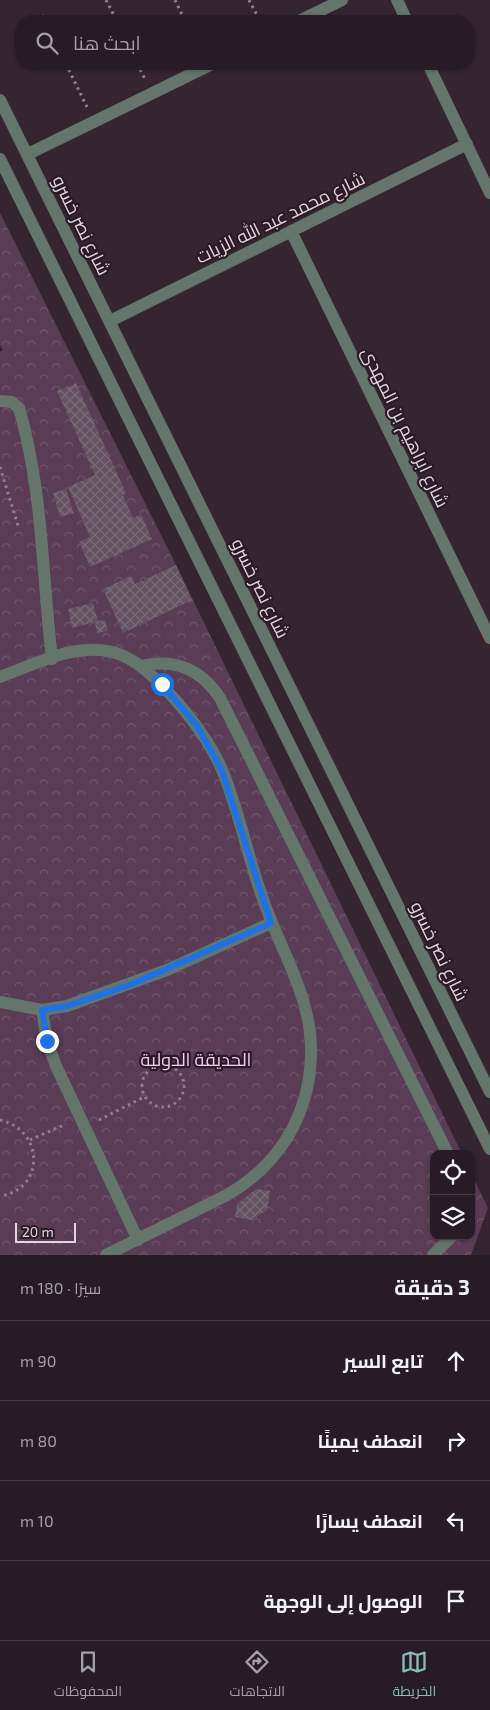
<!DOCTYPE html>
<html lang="ar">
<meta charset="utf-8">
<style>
:root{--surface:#271c25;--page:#2f252d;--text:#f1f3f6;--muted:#a4a1a7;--line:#433a42;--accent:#8bbbb9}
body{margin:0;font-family:"Exo 2",Cairo,sans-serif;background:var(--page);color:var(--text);direction:rtl}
.controls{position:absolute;right:15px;bottom:15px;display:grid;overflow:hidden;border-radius:10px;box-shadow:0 1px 4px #0004}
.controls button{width:45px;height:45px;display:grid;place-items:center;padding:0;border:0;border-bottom:1px solid var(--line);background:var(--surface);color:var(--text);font:25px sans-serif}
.scale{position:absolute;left:15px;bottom:12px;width:61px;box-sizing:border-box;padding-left:5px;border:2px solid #e0d6de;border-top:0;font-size:14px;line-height:18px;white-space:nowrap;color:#e0d6de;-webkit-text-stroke:4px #2a1b27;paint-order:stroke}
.stop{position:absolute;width:15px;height:15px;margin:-11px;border:4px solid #1a73e8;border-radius:50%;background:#fff}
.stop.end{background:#1a73e8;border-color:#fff;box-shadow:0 1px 5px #0008}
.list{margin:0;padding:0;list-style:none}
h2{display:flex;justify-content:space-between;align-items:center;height:65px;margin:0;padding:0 20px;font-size:21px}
h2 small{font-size:16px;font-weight:400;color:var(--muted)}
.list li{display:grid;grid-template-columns:32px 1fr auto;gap:15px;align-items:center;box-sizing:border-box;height:80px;padding:0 20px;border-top:1px solid var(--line)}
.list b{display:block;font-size:19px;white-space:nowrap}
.list em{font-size:16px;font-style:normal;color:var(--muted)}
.icon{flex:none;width:28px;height:28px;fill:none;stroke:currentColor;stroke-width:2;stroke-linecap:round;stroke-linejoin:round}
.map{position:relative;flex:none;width:490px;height:1255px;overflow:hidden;direction:ltr}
.search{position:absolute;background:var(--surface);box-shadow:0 1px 4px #0004;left:15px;right:15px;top:15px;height:55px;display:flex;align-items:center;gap:12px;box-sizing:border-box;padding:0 18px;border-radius:20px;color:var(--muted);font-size:19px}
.sheet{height:385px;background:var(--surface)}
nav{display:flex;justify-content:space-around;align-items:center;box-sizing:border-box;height:70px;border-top:1px solid var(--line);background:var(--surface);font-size:14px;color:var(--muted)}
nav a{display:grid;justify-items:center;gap:2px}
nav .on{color:var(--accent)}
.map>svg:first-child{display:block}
</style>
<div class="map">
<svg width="490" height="1255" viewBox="0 0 490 1255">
<defs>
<pattern id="park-crowns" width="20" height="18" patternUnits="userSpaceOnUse" patternTransform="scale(1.25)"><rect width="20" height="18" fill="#5a3c54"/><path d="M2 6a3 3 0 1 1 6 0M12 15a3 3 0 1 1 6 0" fill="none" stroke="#71576c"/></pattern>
<pattern id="building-cross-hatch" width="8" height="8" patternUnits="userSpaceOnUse" patternTransform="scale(1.25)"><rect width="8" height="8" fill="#645260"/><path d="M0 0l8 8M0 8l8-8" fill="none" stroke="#7a6a76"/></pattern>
</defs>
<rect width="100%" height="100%" fill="#342531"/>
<path fill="url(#park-crowns)" d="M 0,213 L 176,565 L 462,1154 L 434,1154 L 434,1236 L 471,1236 L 471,1173 L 488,1208 L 471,1255 L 0,1255 L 0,352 L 3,350 L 0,345 Z"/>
<path fill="url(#building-cross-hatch)" d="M 76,383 L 126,493 L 123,495 L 133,518 L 141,514 L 152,539 L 90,567 L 79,542 L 90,537 L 68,487 L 95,475 L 57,391 Z
M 66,489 L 74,513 L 60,517 L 53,493 Z
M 176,565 L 192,600 L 123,633 L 103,589 L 131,576 L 135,584 Z
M 93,603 L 98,621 L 105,620 L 108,631 L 97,633 L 95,622 L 72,628 L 68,609 Z
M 256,1189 L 270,1191 L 267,1210 L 251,1220 L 235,1217 L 237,1204 Z"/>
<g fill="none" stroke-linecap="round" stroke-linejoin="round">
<path stroke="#8f828c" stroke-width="3" stroke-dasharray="2.5 4" stroke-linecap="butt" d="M 106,0 L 117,21
M 175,0 L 185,21
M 249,0 L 260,21
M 42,15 L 45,21
M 66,64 L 87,107
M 137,64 L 145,79
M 0,467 L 19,529
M142 1086a21 21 0 1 1 42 0a21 21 0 1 1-42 0Z
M 0,1120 C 44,1130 46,1189 0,1196
M 99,1120 L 144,1097
M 30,1140 L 66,1124"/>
<path stroke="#64766c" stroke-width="12" d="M 397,0 L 407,21
M 299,21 L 342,0
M 428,64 L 490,193
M 0,100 L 490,1092
M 28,154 L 212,64
M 0,159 L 490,1149
M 291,231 L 490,638
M 110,321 L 467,144
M 0,401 L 12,402 L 19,408 C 43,490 42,575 52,659
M 141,666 C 174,658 201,669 220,698 L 448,1154
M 0,677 C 36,664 78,641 116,653 C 138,660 155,678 170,694 C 191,717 211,743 223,772 C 240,814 248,859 264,902 C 282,953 313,1000 311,1056 C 309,1116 279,1165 227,1195 L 106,1255
M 0,1002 L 42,1010 L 67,1006 L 167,970 L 271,923
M 42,1010 L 47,1041 L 56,1066 L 138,1240
M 433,1255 L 452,1236"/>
</g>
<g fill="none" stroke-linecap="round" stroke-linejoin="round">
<path stroke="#1a73e8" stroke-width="6" d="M 47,1041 L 42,1010 L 67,1006 L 132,984 L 271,923 L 222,771 L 197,726 L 162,684"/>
</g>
<g text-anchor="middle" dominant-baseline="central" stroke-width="4.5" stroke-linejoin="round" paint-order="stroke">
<g font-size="18" fill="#e0d6de" stroke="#2a1b27">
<text transform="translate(280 217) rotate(-26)">شارع محمد عبد الله الزيات</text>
<text transform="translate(82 225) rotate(64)">شارع نصر خسرو</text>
<text transform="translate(406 427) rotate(64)">شارع ابراهيم بن المهدى</text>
<text transform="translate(261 588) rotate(64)">شارع نصر خسرو</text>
<text transform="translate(440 951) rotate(64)">شارع نصر خسرو</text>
</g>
<g font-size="18" fill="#facaef" stroke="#2a1b27">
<text x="196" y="1059">الحديقة الدولية</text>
</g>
</g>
</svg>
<div class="controls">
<button><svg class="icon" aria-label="locate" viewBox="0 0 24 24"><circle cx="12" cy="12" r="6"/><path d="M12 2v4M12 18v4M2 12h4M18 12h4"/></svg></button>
<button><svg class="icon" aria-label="layers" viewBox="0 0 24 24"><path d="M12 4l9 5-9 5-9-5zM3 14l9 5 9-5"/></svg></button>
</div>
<div class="scale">20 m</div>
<div class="stop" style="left:162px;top:684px"></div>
<div class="stop end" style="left:47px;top:1041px"></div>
<div class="search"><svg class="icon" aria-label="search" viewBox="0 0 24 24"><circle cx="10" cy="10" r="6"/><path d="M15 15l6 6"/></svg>ابحث هنا</div>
</div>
<section class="sheet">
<h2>3 دقيقة<small>سيرًا · 180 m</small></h2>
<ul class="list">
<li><svg class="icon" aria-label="ahead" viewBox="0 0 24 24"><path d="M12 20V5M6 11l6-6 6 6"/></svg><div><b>تابع السير</b></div><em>90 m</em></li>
<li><svg class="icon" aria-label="right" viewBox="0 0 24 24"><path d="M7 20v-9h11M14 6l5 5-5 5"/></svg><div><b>انعطف يمينًا</b></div><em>80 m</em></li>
<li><svg class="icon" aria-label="left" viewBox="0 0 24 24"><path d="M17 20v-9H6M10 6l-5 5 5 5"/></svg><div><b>انعطف يسارًا</b></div><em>10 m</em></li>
<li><svg class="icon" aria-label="arrive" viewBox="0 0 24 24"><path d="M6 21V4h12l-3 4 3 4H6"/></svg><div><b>الوصول إلى الوجهة</b></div></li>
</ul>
</section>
<nav>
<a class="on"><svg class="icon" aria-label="map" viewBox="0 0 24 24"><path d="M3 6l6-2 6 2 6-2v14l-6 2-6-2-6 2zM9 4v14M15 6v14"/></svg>الخريطة</a>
<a><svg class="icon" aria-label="directions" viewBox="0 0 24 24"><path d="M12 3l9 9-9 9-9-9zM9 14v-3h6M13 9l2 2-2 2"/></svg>الاتجاهات</a>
<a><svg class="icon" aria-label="saved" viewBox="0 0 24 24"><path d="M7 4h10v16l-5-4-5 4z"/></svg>المحفوظات</a>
</nav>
